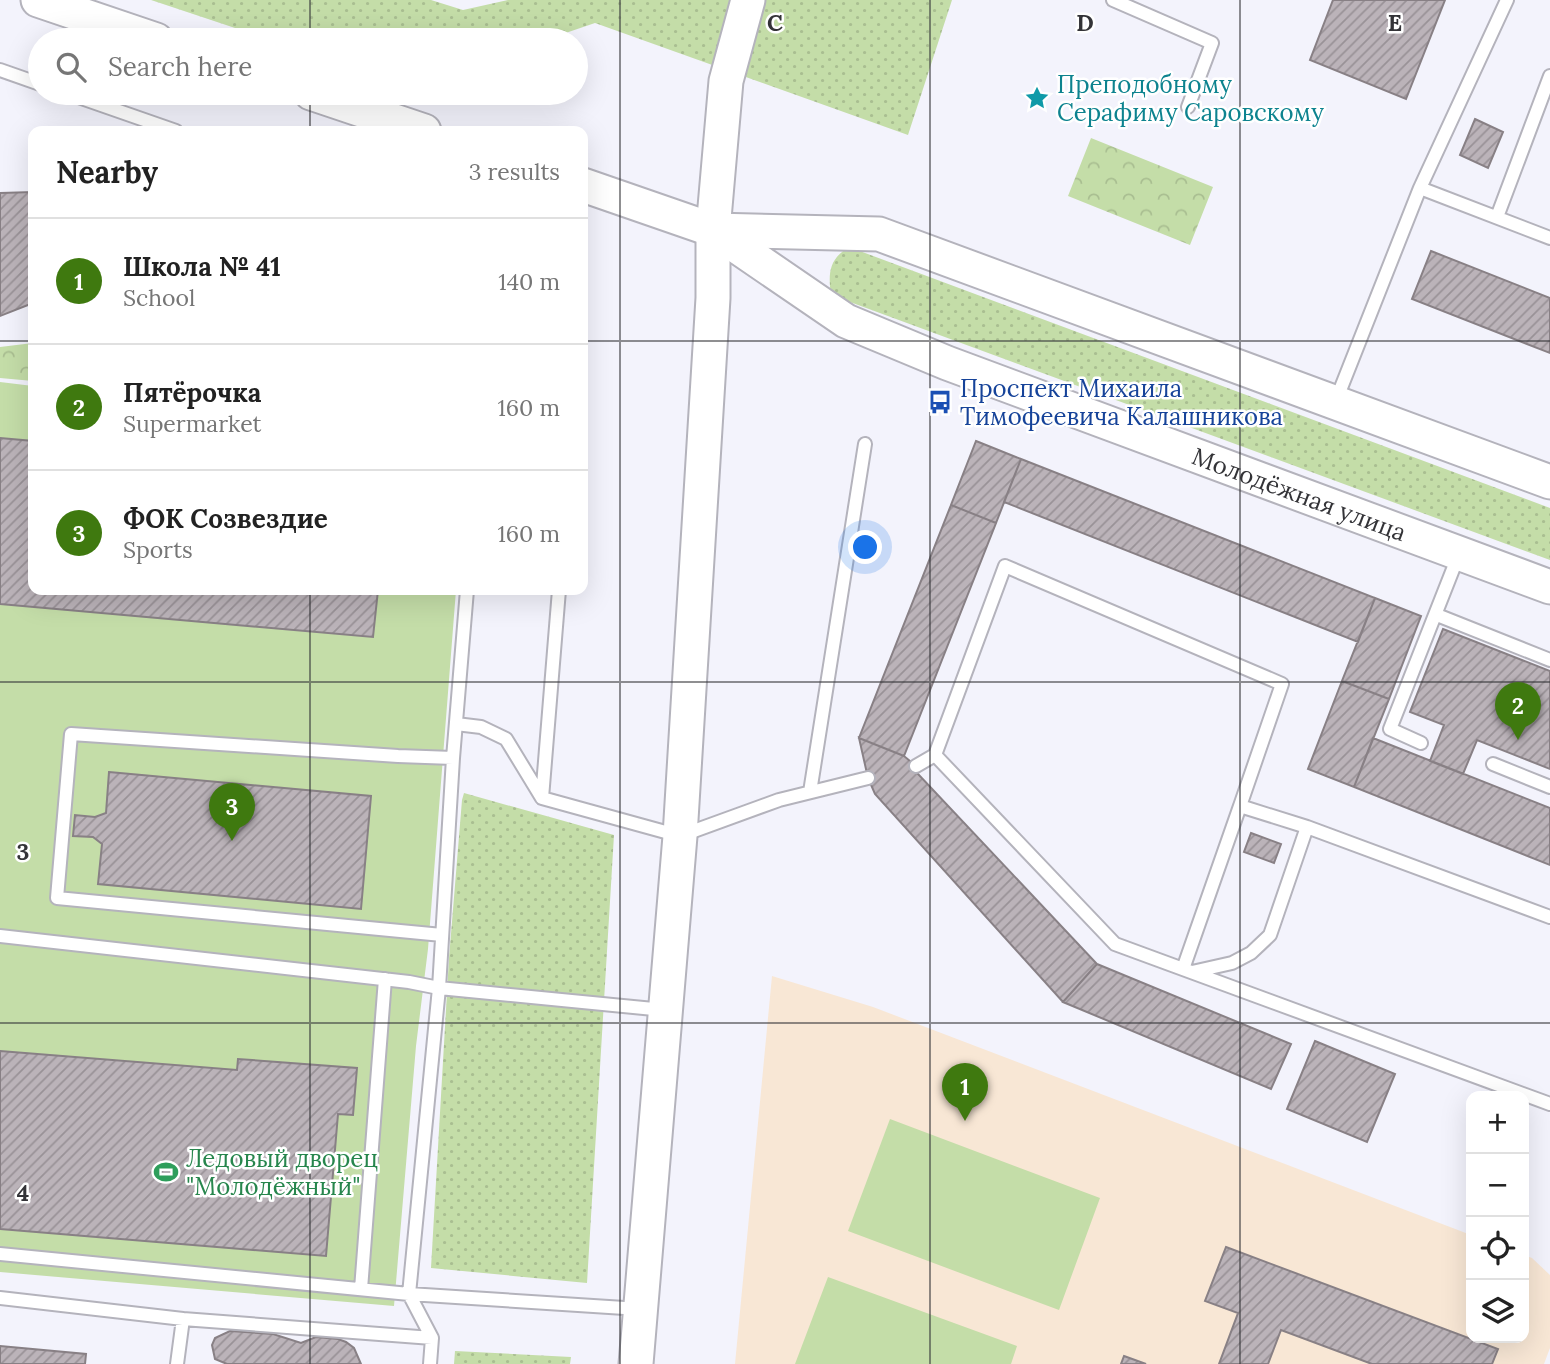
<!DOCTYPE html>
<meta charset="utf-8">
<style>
:root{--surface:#fff;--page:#f6f6f6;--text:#222;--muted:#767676;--line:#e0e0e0;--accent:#3f790f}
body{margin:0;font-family:Lora,serif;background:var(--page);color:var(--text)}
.controls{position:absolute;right:21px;bottom:21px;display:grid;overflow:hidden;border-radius:14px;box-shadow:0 7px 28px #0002}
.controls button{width:63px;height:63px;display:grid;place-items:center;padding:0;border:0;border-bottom:2px solid var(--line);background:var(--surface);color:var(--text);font:35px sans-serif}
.you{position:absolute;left:866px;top:548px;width:24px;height:24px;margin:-18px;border:5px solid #fff;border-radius:50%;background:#1a73e8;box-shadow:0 0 0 10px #1a73e833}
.badge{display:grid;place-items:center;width:46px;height:46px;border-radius:50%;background:var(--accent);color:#fff;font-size:23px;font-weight:700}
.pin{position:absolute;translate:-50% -58px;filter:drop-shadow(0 2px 4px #0008)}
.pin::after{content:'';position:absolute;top:37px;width:24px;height:21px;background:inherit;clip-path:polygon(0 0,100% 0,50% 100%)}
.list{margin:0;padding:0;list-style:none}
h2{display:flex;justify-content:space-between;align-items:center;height:91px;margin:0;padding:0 28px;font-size:30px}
h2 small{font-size:23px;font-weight:400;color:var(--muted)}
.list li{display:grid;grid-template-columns:46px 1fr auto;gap:21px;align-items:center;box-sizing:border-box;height:126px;padding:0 28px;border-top:2px solid var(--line)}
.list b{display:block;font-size:26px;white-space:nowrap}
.list p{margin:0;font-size:23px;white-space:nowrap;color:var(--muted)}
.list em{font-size:23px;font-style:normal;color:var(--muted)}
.icon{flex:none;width:38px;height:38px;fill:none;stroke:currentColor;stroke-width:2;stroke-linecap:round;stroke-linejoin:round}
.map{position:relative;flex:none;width:1550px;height:1364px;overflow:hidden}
.search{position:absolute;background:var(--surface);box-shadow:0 7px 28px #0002;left:28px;top:28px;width:560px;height:77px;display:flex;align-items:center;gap:18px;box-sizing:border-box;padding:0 24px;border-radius:38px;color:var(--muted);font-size:26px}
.panel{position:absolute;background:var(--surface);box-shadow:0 7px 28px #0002;left:28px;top:126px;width:560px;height:469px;border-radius:14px}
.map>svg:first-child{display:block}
</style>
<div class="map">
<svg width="1550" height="1364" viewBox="0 0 1550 1364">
<defs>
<pattern id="grass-dots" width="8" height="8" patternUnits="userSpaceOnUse" patternTransform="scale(1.75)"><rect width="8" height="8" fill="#c4dda8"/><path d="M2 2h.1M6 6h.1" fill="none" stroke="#a9be91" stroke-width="1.8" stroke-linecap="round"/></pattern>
<pattern id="park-crowns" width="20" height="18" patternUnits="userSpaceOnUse" patternTransform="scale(1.75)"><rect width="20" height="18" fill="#c4dda8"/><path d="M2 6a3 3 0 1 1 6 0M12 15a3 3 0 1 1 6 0" fill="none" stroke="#a9be91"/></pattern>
<pattern id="building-hatch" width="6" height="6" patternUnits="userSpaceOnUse" patternTransform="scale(1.75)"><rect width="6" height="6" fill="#bbb3b9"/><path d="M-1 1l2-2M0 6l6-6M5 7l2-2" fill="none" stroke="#999297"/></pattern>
</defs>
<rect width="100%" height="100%" fill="#f3f3fc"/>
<path fill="#f8e7d5" d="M 772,976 L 873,1007 L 1471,1235 L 1471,1338 L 1524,1338 L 1524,1255 L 1532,1258 L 1550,1275 L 1550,1348 L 1544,1364 L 735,1364 Z"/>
<path fill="url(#grass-dots)" d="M 151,0 L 431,0 L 463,10 L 508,0 L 952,0 L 908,135 L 595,23 L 545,40 L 271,40 Z
M 849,247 L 1550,508 L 1550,560 L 831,295 C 828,273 829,259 849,247 Z
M 464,793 L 614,835 L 587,1283 L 431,1268 L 449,958 L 462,800 Z
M 455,1351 L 571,1357 L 570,1364 L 454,1364 Z"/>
<path fill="url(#park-crowns)" d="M 1091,138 L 1213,187 L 1190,245 L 1068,196 Z
M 33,343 L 33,381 L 0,378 L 0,347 Z"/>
<path fill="#c4dda8" d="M 0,382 L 33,386 L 33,590 L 456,590 L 428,949 L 416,1046 L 394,1306 L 0,1272 Z
M 890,1119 L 1100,1198 L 1059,1310 L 848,1231 Z
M 828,1277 L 1017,1346 L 1011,1364 L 795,1364 Z"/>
<path fill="url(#building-hatch)" stroke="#888085" stroke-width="2" d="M 1333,0 L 1445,0 L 1406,99 L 1310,60 Z
M 1475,119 L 1503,132 L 1488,168 L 1460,155 Z
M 33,192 L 33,303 L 0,316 L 0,193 Z
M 1431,251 L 1550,298 L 1550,353 L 1412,299 Z
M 0,438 L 33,441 L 33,590 L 378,590 L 373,637 L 0,604 Z
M 976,441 L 1021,459 L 996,523 L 951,505 Z
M 1021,459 L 1375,598 L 1358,642 L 1004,502 Z
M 951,505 L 996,523 L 904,756 L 859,738 Z
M 1375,598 L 1421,616 L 1389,699 L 1342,681 Z
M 1443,629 L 1550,671 L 1550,769 L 1477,740 L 1463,774 L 1430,761 L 1444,725 L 1410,712 Z
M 1342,681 L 1389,699 L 1354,787 L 1308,769 Z
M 859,738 L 904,756 L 916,766 L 918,774 L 1097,964 L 1063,1002 L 875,794 L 868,778 Z
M 1373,738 L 1550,808 L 1550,865 L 1354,787 Z
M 109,772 L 371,796 L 361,909 L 98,884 L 102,844 L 93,837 L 73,836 L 75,815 L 95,817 L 106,813 Z
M 1251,833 L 1281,844 L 1274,863 L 1244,852 Z
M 1097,964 L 1291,1044 L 1271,1089 L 1063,1002 Z
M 1315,1041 L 1395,1074 L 1367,1142 L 1287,1109 Z
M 0,1051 L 237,1070 L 238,1059 L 357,1068 L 353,1115 L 338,1114 L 326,1256 L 0,1229 Z
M 1226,1247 L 1498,1349 L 1492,1364 L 1372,1364 L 1281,1330 L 1268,1364 L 1219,1364 L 1238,1313 L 1205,1301 Z
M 230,1331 L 273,1334 L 301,1343 L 316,1337 L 338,1339 L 346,1342 L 354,1348 L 361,1364 L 227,1364 L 215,1359 L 212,1345 L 215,1338 Z
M 0,1346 L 86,1354 L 85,1364 L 0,1364 Z
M 1124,1356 L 1146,1364 L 1121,1364 Z"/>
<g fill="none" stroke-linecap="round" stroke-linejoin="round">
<g stroke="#b4b3bc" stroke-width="16">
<path id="lane" d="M 1113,0 L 1212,43 L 1188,107
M 0,70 L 40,84
M 67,93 L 176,131
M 1420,188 L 1550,238
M 1497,217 L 1550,76
M 1335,403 L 1420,188 L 1507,0
M 559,590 L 542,798 L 680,836 L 779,800 L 868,778
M 1437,615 L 1550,660
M 456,724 L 481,727 L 506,739 L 542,798
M 1421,743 L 1390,729 L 1459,554
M 935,755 L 1115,944 L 1550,1104
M 453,758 L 467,590
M 1493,764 L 1550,787
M 916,766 L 935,755 L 1005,566 L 1282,684 L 1240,806 L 1307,827 L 1550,917
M 810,792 L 865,444
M 0,936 L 409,982 L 439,988 L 664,1010
M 1183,969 L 1240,806
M 1192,972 L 1232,963 L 1251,953 L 1270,935 L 1307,827
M 0,1254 L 409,1294 L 640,1309
M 361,1289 L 385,979
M 0,1298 L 183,1319 L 432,1338
M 177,1364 L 183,1319
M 430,1364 L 432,1338 L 409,1294 L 439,988 L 453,758 L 398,756 L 71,734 L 57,898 L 442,935"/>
</g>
<g stroke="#b4b3bc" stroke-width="37">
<g id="secondary">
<path d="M 38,0 L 156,40"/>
<path d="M 311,93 L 424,131"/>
<path id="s1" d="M 583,185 L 713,230 L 846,321 L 947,363 L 1550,587"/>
<path d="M 713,230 L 879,234 L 1550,482"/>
<path d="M 636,1364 L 680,836 L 713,298 L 713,230 L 726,81 L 748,0"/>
</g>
</g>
<use href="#lane" stroke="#fff" stroke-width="12"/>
<use href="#secondary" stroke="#fff" stroke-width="33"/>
</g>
<path fill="none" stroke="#333337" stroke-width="2" stroke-opacity="0.55" d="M 310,0 L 310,40M 620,0 L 620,1364M 930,0 L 930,1364M 1240,0 L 1240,1364M 310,93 L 310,131M 0,341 L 33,341M 583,341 L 1550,341M 310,590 L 310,1364M 0,682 L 1550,682M 0,1023 L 1550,1023"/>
<defs>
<g id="sight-bare" transform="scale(1.89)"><path d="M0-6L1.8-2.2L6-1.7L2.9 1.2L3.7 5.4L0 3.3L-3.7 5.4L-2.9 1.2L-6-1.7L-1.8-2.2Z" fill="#0f9aa8" stroke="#fff" stroke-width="2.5" paint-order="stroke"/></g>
<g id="bus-bare" transform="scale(1.89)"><path d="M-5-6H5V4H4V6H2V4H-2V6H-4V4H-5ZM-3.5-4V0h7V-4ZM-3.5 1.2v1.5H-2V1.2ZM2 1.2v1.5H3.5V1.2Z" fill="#1a4fb4" stroke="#fff" stroke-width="2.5" paint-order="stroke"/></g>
<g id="stadium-bare" transform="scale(1.89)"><path d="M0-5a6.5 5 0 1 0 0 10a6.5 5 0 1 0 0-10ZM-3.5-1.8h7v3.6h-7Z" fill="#2e9e5b" stroke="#fff" stroke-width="2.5" paint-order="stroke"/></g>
</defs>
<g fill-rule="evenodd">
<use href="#sight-bare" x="1037" y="98"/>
<use href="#bus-bare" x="940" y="402"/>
<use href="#stadium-bare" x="166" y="1172"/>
</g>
<g text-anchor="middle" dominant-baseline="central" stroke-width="5" stroke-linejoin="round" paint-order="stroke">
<g font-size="24" fill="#0d838f" stroke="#fff" text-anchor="start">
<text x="1057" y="84">Преподобному<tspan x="1057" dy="28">Серафиму Саровскому</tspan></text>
</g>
<g font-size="24" fill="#164399" stroke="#fff" text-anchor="start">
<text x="960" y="388">Проспект Михаила<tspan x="960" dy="28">Тимофеевича Калашникова</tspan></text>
</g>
<g font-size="24" fill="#333337" stroke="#fff">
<text stroke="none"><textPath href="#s1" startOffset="784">Молодёжная улица</textPath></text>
</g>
<g font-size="24" fill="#27864d" stroke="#fff" text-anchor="start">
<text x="186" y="1158">Ледовый дворец<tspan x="186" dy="28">"Молодёжный"</tspan></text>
</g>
</g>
<g font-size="23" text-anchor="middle" font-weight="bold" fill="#333337" stroke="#fff" stroke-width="5" stroke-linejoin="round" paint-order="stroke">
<text x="775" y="31">C</text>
<text x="1085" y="31">D</text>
<text x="1395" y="31">E</text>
<text x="23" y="860">3</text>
<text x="23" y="1201">4</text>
</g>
</svg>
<div class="controls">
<button>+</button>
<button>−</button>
<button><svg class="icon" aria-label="locate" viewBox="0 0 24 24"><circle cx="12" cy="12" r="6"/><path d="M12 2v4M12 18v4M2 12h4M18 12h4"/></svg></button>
<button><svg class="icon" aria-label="layers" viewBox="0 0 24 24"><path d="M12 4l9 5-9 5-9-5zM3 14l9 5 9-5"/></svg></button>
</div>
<div class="you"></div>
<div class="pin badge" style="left:965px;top:1121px">1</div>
<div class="pin badge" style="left:1518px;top:740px">2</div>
<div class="pin badge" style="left:232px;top:841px">3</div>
<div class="search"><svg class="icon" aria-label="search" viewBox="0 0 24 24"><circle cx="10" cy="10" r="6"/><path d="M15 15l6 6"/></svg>Search here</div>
<section class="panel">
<h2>Nearby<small>3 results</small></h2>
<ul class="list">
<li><span class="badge">1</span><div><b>Школа № 41</b><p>School</p></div><em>140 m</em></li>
<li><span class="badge">2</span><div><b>Пятёрочка</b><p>Supermarket</p></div><em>160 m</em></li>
<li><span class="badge">3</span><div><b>ФОК Созвездие</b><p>Sports</p></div><em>160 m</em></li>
</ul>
</section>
</div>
